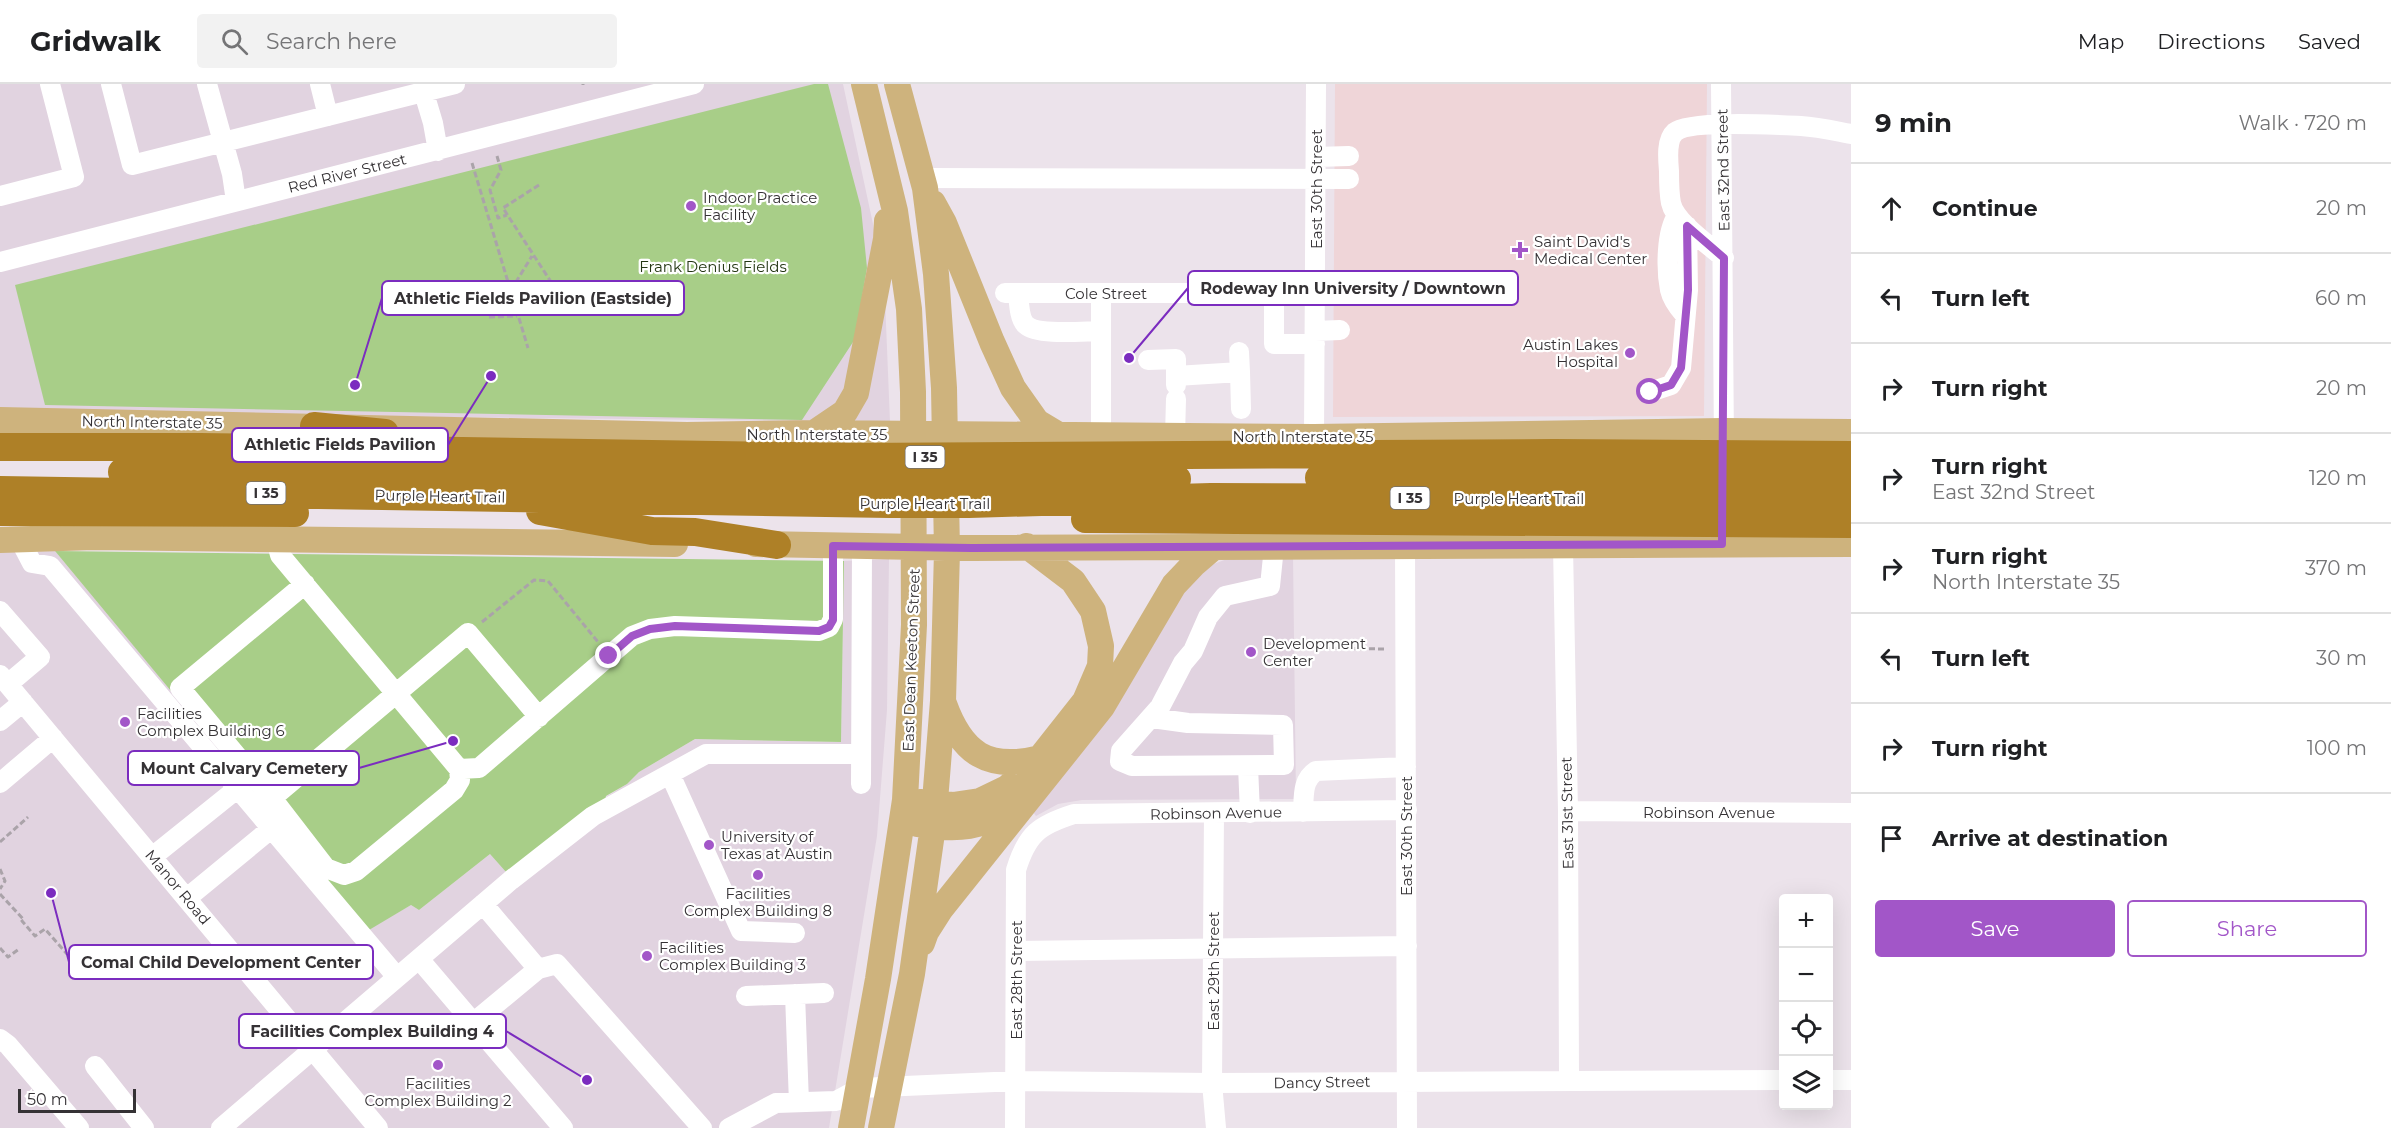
<!DOCTYPE html>
<meta charset="utf-8">
<style>
:root{--surface:#fff;--page:#f2f2f2;--text:#202124;--muted:#757577;--line:#e0e0e0;--accent:#a256c8}
body{margin:0;font-family:Montserrat,sans-serif;background:var(--page);color:var(--text)}
.controls{position:absolute;right:18px;bottom:18px;display:grid;overflow:hidden;border-radius:6px;box-shadow:0 6px 24px #0002}
.controls button{width:54px;height:54px;display:grid;place-items:center;padding:0;border:0;border-bottom:2px solid var(--line);background:var(--surface);color:var(--text);font:30px sans-serif}
.scale{position:absolute;left:18px;bottom:15px;width:118px;box-sizing:border-box;padding-left:6px;border:3px solid #353235;border-top:0;font-size:16px;line-height:21px;white-space:nowrap;color:#353235;-webkit-text-stroke:4px #fff;paint-order:stroke}
.stop{position:absolute;width:18px;height:18px;margin:-14px;border:4px solid #a256c8;border-radius:50%;background:#fff}
.stop.end{background:#a256c8;border-color:#fff;box-shadow:0 2px 6px #0008}
.list{margin:0;padding:0;list-style:none}
h2{display:flex;justify-content:space-between;align-items:center;height:78px;margin:0;padding:0 24px;font-size:26px}
h2 small{font-size:20px;font-weight:400;color:var(--muted)}
.list li{display:grid;grid-template-columns:39px 1fr auto;gap:18px;align-items:center;box-sizing:border-box;height:90px;padding:0 24px;border-top:2px solid var(--line)}
.list b{display:block;font-size:22px;white-space:nowrap}
.list p{margin:0;font-size:20px;white-space:nowrap;color:var(--muted)}
.list em{font-size:20px;font-style:normal;color:var(--muted)}
.actions{display:flex;gap:12px;padding:18px 24px}
.actions a{flex:1;padding:14px 0;border:2px solid var(--accent);border-radius:6px;text-align:center;font-size:21px;color:var(--accent)}
.actions .main{background:var(--accent);color:#fff}
.icon{flex:none;width:33px;height:33px;fill:none;stroke:currentColor;stroke-width:2;stroke-linecap:round;stroke-linejoin:round}
.map{position:relative;flex:none;width:1851px;height:1044px;overflow:hidden}
header{display:flex;align-items:center;gap:36px;box-sizing:border-box;height:84px;padding:0 30px;background:var(--surface);border-bottom:2px solid var(--line)}
header strong{font-size:28px}
nav{display:flex;gap:33px;margin-inline-start:auto;font-size:21px}
.search{width:420px;height:54px;background:var(--page);display:flex;align-items:center;gap:15px;box-sizing:border-box;padding:0 21px;border-radius:6px;color:var(--muted);font-size:22px}
main{display:flex}
aside{flex:1;background:var(--surface)}
.map>svg:first-child{display:block}
</style>
<header>
<strong>Gridwalk</strong>
<div class="search"><svg class="icon" aria-label="search" viewBox="0 0 24 24"><circle cx="10" cy="10" r="6"/><path d="M15 15l6 6"/></svg>Search here</div>
<nav><a>Map</a><a>Directions</a><a>Saved</a></nav>
</header>
<main>
<div class="map">
<svg width="1851" height="1044" viewBox="0 0 1851 1044">
<rect width="100%" height="100%" fill="#ece3eb"/>
<path fill="#e1d3e0" d="M 0,0 L 843,0 L 873,140 L 885,215 L 890,338 L 0,328 Z
M 55,467 L 369,845 L 411,821 L 419,826 L 490,770 L 506,788 L 606,713 L 627,700 L 639,688 L 695,655 L 841,658 L 844,477 L 889,475 L 887,626 L 877,752 L 829,1044 L 0,1044 L 0,468 Z
M 1293,471 L 1296,715 L 1082,716 L 1058,720 L 1036,732 L 1033,728 L 1104,638 L 1188,498 L 1203,484 L 1235,472 Z"/>
<path fill="#efd5d8" d="M 1335,0 L 1707,0 L 1704,332 L 1333,333 Z"/>
<path fill="#a8ce88" d="M 814,0 L 828,0 L 861,124 L 867,184 L 855,255 L 802,336 L 45,321 L 15,201 Z
M 55,467 L 844,477 L 841,658 L 695,655 L 639,688 L 627,700 L 606,712 L 604,721 L 506,788 L 490,770 L 419,826 L 411,821 L 369,846 Z"/>
<g fill="none" stroke-linecap="round" stroke-linejoin="round">
<path stroke="#aaa3a9" stroke-width="3" stroke-dasharray="6 3" stroke-linecap="butt" d="M 583,0 L 583,1
M 497,72 L 501,86 L 490,106 L 498,134 L 507,131
M 472,79 L 528,264
M 539,101 L 503,124 L 566,221
M 511,206 L 532,172
M 489,233 L 517,232
M 482,538 L 534,496 L 548,497 L 598,558
M 1306,564 L 1386,565
M 0,758 L 28,733
M 0,785 L 5,797 L 0,805
M 0,810 L 24,836 L 22,837 L 35,852 L 45,845 L 67,870
M 0,864 L 8,873 L 19,865"/>
<path stroke="#fff" stroke-width="20" d="M 111,0 L 132,81 L 455,0
M 207,0 L 232,90 L 236,117
M 320,0 L 328,32
M 1721,0 L 1724,361
M 424,9 L 433,39 L 438,67
M 1316,73 L 1349,72
M 922,94 L 1349,95
M 0,112 L 74,93 L 50,0
M 1677,132 C 1666,148 1666,186 1670,206 C 1672,215 1678,223 1684,230
M 1724,174 C 1709,161 1675,138 1671,119 C 1669,109 1669,97 1669,87 C 1668,75 1666,56 1675,48 C 1689,36 1779,41 1801,42 C 1818,43 1835,47 1851,50
M 0,178 L 694,0
M 1005,209 L 1315,209
M 1018,209 C 1019,217 1019,235 1026,241 C 1038,252 1084,247 1101,247
M 1101,209 L 1101,351
M 1274,209 L 1274,260 L 1315,260
M 1315,247 L 1340,246
M 1148,276 L 1176,275 L 1176,301
M 1240,288 L 1241,325
M 1176,292 L 1240,288 L 1239,268
M 1650,308 L 1671,301 L 1681,284 L 1688,206 L 1687,142
M 1175,352 L 1176,315
M 1314,353 L 1316,0
M 20,456 L 32,479 L 50,482 L 397,893
M 276,456 L 280,471 L 459,685 L 479,684 L 632,552 L 650,545 L 675,542 L 819,547 L 829,543 L 833,535 L 833,462
M 1405,461 L 1407,1044
M 1563,462 L 1568,727 L 1569,996
M 0,527 L 40,573 L 8,600
M 0,591 L 378,1044
M 1152,634 L 1188,639 L 1283,641 L 1284,681 L 1132,682 L 1120,677 L 1121,667 L 1160,623 L 1183,579 L 1193,567 L 1208,533 L 1225,512 L 1270,502 L 1274,463
M 0,637 L 23,618
M 1248,682 L 1250,729
M 459,685 L 460,696 L 454,706 L 356,787 L 344,791 L 326,784 L 272,714 L 468,549 L 539,633
M 670,690 L 741,847 L 795,849
M 0,699 L 53,654
M 861,700 L 862,463
M 272,714 L 180,604 L 305,500
M 1568,727 L 1851,729
M 1303,728 C 1304,712 1302,696 1316,687 L 1406,683
M 1214,729 L 1212,999 L 1216,1044
M 152,773 L 238,704
M 187,814 L 272,744
M 483,820 L 538,885 L 557,880 L 702,1044
M 1016,867 L 1407,862
M 419,875 L 563,1044
M 795,910 L 799,1019
M 746,912 L 824,909
M 473,939 L 538,885
M 0,955 L 8,961 L 79,1044
M 95,982 L 144,1044
M 1828,996 L 1851,996
M 221,1044 L 511,796 L 593,732 L 706,670 L 861,670
M 729,1044 L 776,1019 L 836,1017 L 860,1004 L 1017,997 L 1212,999 L 1784,996
M 1015,1044 L 1016,786 C 1027,750 1039,741 1074,730 L 1407,726"/>
<path stroke="#ceb37d" stroke-width="26" d="M 933,119 L 944,139 L 992,258 L 1013,304 L 1037,338 L 1057,350
M 0,336 L 687,351 L 814,349 L 1314,353 L 1724,347 L 1851,348
M 814,349 L 845,328 L 856,309 L 886,155 L 887,137
M 0,456 L 94,453 L 675,460
M 756,460 L 972,464 L 1851,460
M 944,620 C 962,670 988,687 1040,674
M 920,718 L 953,721 L 980,717 L 1007,704 L 1040,674 L 1085,617 L 1100,582 L 1101,562 L 1093,527 L 1073,497 L 1027,462
M 917,740 C 959,747 981,744 1017,723
M 922,859 L 926,848 L 940,826 L 1102,623 L 1174,501 L 1193,481 L 1214,463
M 851,1044 L 878,895 L 905,716 L 914,541 L 913,308 L 909,225 L 895,127 L 864,0
M 881,1044 L 912,890 L 933,742 L 943,617 L 947,467 L 944,304 L 936,190 L 925,104 L 897,0"/>
<path stroke="#ae8027" stroke-width="28" d="M 314,342 L 385,349
M 0,363 L 200,363 L 853,373 L 1554,369 L 1851,371
M 122,388 L 393,389 L 888,397 L 1177,395
M 1319,394 L 1851,394
M 0,406 L 890,420 L 969,420 L 1211,413 L 1851,415
M 540,427 L 652,447 L 695,448 L 777,461
M 0,428 L 295,429
M 1085,435 L 1851,440"/>
</g>
<g fill="none" stroke-linecap="round" stroke-linejoin="round">
<path stroke="#a256c8" stroke-width="8" d="M 609,572 L 632,552 L 650,545 L 675,542 L 819,547 L 829,543 L 833,536 L 833,462 L 972,464 L 1722,460 L 1724,174 L 1687,142 L 1688,206 L 1681,284 L 1671,301 L 1650,308"/>
</g>
<g fill="#a256c8" stroke="#fff" stroke-width="2">
<circle cx="691" cy="122" r="6"/>
<path d="M1517 157h6v6h6v6h-6v6h-6v-6h-6v-6h6z"/>
<circle cx="1630" cy="269" r="6"/>
<circle cx="1251" cy="568" r="6"/>
<circle cx="125" cy="638" r="6"/>
<circle cx="709" cy="761" r="6"/>
<circle cx="758" cy="791" r="6"/>
<circle cx="647" cy="872" r="6"/>
<circle cx="438" cy="981" r="6"/>
</g>
<g text-anchor="middle" dominant-baseline="central" stroke-width="4.5" stroke-linejoin="round" paint-order="stroke">
<g fill="#fff" stroke="#727072" stroke-width="1.5">
<rect x="905.5" y="362" width="39" height="22" rx="4.5"/>
<rect x="246.5" y="398" width="39" height="22" rx="4.5"/>
<rect x="1390.5" y="403" width="39" height="22" rx="4.5"/>
</g>
<g font-size="14" font-weight="bold" fill="#353235">
<text x="925" y="373">I 35</text>
<text x="266" y="409">I 35</text>
<text x="1410" y="414">I 35</text>
</g>
<g font-size="15" fill="#353235" stroke="#fff">
<text transform="translate(1723 86) rotate(-91)">East 32nd Street</text>
<text transform="translate(347 89) rotate(-14)">Red River Street</text>
<text transform="translate(1316 105) rotate(-90)">East 30th Street</text>
<text x="1106" y="209">Cole Street</text>
<text transform="translate(152 338) rotate(1)">North Interstate 35</text>
<text x="817" y="350">North Interstate 35</text>
<text x="1303" y="352">North Interstate 35</text>
<text transform="translate(440 412) rotate(1)">Purple Heart Trail</text>
<text x="1519" y="414">Purple Heart Trail</text>
<text x="925" y="419">Purple Heart Trail</text>
<text transform="translate(911 576) rotate(-88)">East Dean Keeton Street</text>
<text x="1709" y="728">Robinson Avenue</text>
<text transform="translate(1216 729) rotate(-1)">Robinson Avenue</text>
<text transform="translate(1567 729) rotate(-91)">East 31st Street</text>
<text transform="translate(1406 752) rotate(-90)">East 30th Street</text>
<text transform="translate(178 803) rotate(50)">Manor Road</text>
<text transform="translate(1213 887) rotate(-90)">East 29th Street</text>
<text transform="translate(1016 896) rotate(-90)">East 28th Street</text>
<text transform="translate(1322 998) rotate(-1)">Dancy Street</text>
</g>
<g font-size="15" fill="#353235" stroke="#fff" text-anchor="start">
<text x="703" y="113">Indoor Practice<tspan x="703" dy="17">Facility</tspan></text>
<text x="1534" y="157">Saint David's<tspan x="1534" dy="17">Medical Center</tspan></text>
<text x="1618" y="260" text-anchor="end">Austin Lakes<tspan x="1618" dy="17">Hospital</tspan></text>
<text x="1263" y="559">Development<tspan x="1263" dy="17">Center</tspan></text>
<text x="137" y="629">Facilities<tspan x="137" dy="17">Complex Building 6</tspan></text>
<text x="721" y="752">University of<tspan x="721" dy="17">Texas at Austin</tspan></text>
<text x="758" y="809" text-anchor="middle">Facilities<tspan x="758" dy="17">Complex Building 8</tspan></text>
<text x="659" y="863">Facilities<tspan x="659" dy="17">Complex Building 3</tspan></text>
<text x="438" y="999" text-anchor="middle">Facilities<tspan x="438" dy="17">Complex Building 2</tspan></text>
</g>
<g font-size="15" fill="#243613" stroke="#fff">
<text x="713" y="182">Frank Denius Fields</text>
</g>
</g>
<path fill="none" stroke="#7b2cbf" stroke-width="2" d="M1129 274L1188 204M355 301L382 214M491 292L448 361M453 657L359 684M51 809L69 878M587 996L506 947"/>
<g fill="#7b2cbf" stroke="#fff" stroke-width="2">
<circle cx="1129" cy="274" r="6"/>
<circle cx="355" cy="301" r="6"/>
<circle cx="491" cy="292" r="6"/>
<circle cx="453" cy="657" r="6"/>
<circle cx="51" cy="809" r="6"/>
<circle cx="587" cy="996" r="6"/>
</g>
<g fill="#fff" stroke="#7b2cbf" stroke-width="2">
<rect x="1188" y="187" width="330" height="34" rx="6"/>
<rect x="382" y="197" width="302" height="34" rx="6"/>
<rect x="232" y="344" width="216" height="34" rx="6"/>
<rect x="128" y="667" width="231" height="34" rx="6"/>
<rect x="69" y="861" width="304" height="34" rx="6"/>
<rect x="239" y="930" width="267" height="34" rx="6"/>
</g>
<g font-size="16" text-anchor="middle" font-weight="bold" fill="#353235">
<text x="1353" y="210">Rodeway Inn University / Downtown</text>
<text x="533" y="220">Athletic Fields Pavilion (Eastside)</text>
<text x="340" y="366">Athletic Fields Pavilion</text>
<text x="244" y="690">Mount Calvary Cemetery</text>
<text x="221" y="884">Comal Child Development Center</text>
<text x="372" y="953">Facilities Complex Building 4</text>
</g>
</svg>
<div class="controls">
<button>+</button>
<button>−</button>
<button><svg class="icon" aria-label="locate" viewBox="0 0 24 24"><circle cx="12" cy="12" r="6"/><path d="M12 2v4M12 18v4M2 12h4M18 12h4"/></svg></button>
<button><svg class="icon" aria-label="layers" viewBox="0 0 24 24"><path d="M12 4l9 5-9 5-9-5zM3 14l9 5 9-5"/></svg></button>
</div>
<div class="scale">50 m</div>
<div class="stop" style="left:1650px;top:308px"></div>
<div class="stop end" style="left:609px;top:572px"></div>
</div>
<aside>
<h2>9 min<small>Walk · 720 m</small></h2>
<ul class="list">
<li><svg class="icon" aria-label="ahead" viewBox="0 0 24 24"><path d="M12 20V5M6 11l6-6 6 6"/></svg><div><b>Continue</b></div><em>20 m</em></li>
<li><svg class="icon" aria-label="left" viewBox="0 0 24 24"><path d="M17 20v-9H6M10 6l-5 5 5 5"/></svg><div><b>Turn left</b></div><em>60 m</em></li>
<li><svg class="icon" aria-label="right" viewBox="0 0 24 24"><path d="M7 20v-9h11M14 6l5 5-5 5"/></svg><div><b>Turn right</b></div><em>20 m</em></li>
<li><svg class="icon" aria-label="right" viewBox="0 0 24 24"><path d="M7 20v-9h11M14 6l5 5-5 5"/></svg><div><b>Turn right</b><p>East 32nd Street</p></div><em>120 m</em></li>
<li><svg class="icon" aria-label="right" viewBox="0 0 24 24"><path d="M7 20v-9h11M14 6l5 5-5 5"/></svg><div><b>Turn right</b><p>North Interstate 35</p></div><em>370 m</em></li>
<li><svg class="icon" aria-label="left" viewBox="0 0 24 24"><path d="M17 20v-9H6M10 6l-5 5 5 5"/></svg><div><b>Turn left</b></div><em>30 m</em></li>
<li><svg class="icon" aria-label="right" viewBox="0 0 24 24"><path d="M7 20v-9h11M14 6l5 5-5 5"/></svg><div><b>Turn right</b></div><em>100 m</em></li>
<li><svg class="icon" aria-label="arrive" viewBox="0 0 24 24"><path d="M6 21V4h12l-3 4 3 4H6"/></svg><div><b>Arrive at destination</b></div></li>
</ul>
<div class="actions"><a class="main">Save</a><a>Share</a></div>
</aside>
</main>
